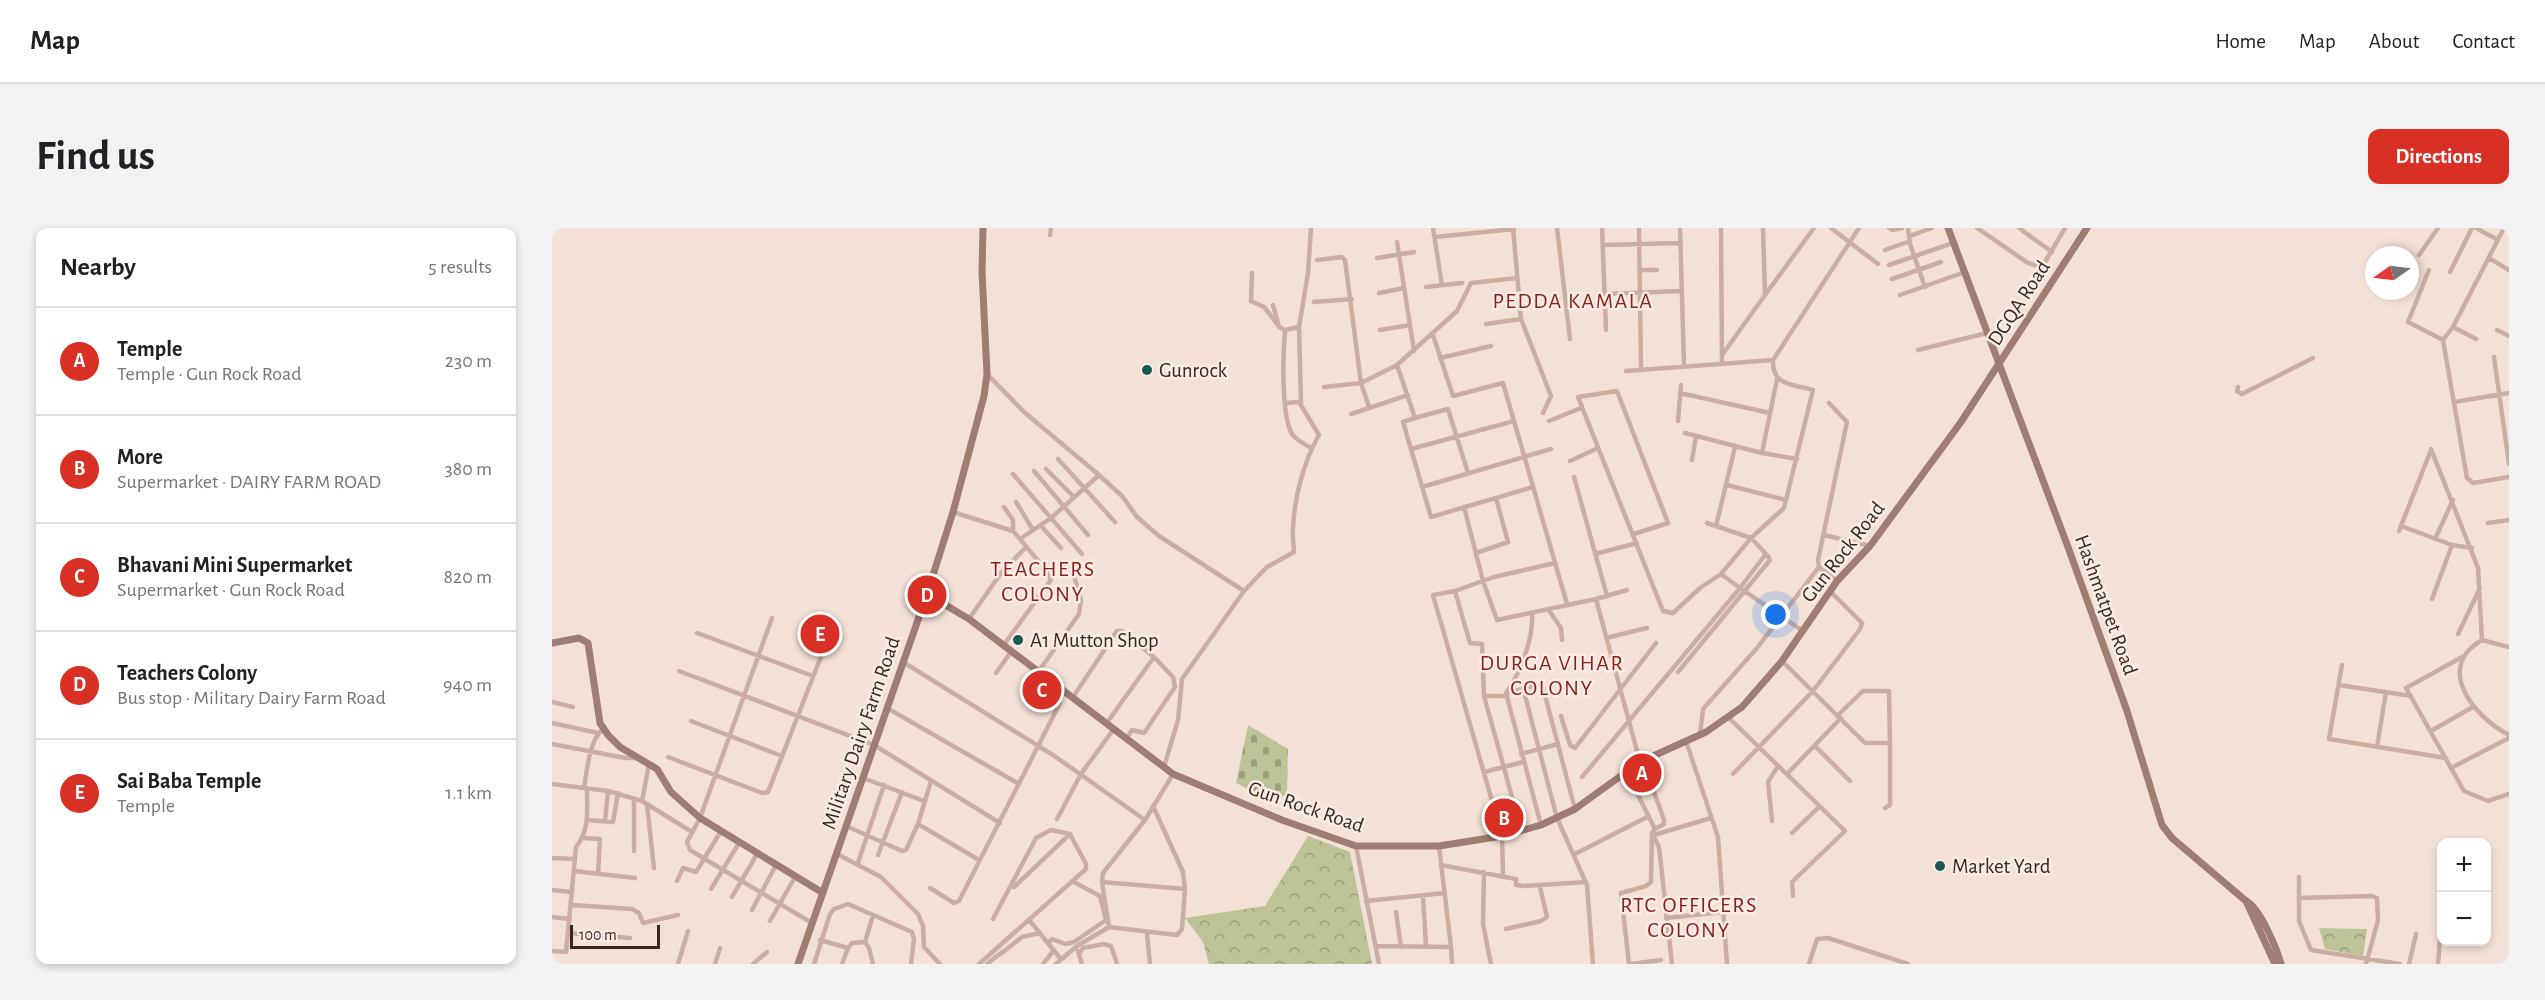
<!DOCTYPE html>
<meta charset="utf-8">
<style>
:root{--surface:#fff;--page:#f2f2f2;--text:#202124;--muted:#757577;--line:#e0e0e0;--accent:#d93025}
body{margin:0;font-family:"Alegreya Sans",sans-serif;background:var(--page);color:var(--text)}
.controls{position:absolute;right:18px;bottom:18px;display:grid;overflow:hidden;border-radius:12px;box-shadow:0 3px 9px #0003}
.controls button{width:54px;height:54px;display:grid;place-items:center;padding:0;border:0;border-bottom:2px solid var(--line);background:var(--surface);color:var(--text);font:30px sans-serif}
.compass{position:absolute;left:1813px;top:18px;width:54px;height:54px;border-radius:50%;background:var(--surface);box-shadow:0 3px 9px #0003;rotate:256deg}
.scale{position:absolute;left:18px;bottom:15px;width:90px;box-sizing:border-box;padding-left:6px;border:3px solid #362725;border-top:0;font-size:16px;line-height:21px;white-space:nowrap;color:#362725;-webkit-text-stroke:4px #faece4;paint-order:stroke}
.you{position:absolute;left:1224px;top:387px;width:21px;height:21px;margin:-15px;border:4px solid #fff;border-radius:50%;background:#1a73e8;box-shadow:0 0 0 9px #1a73e833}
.badge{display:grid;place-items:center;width:39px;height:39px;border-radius:50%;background:var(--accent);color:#fff;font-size:20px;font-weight:700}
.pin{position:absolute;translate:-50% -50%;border:3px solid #fff;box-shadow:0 2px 6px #0006}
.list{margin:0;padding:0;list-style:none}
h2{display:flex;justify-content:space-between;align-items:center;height:78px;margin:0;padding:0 24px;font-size:26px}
h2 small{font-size:20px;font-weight:400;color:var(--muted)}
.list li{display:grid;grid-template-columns:39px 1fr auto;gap:18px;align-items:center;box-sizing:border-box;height:108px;padding:0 24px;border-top:2px solid var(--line)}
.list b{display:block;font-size:22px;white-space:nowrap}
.list p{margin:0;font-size:20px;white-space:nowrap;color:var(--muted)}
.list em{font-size:20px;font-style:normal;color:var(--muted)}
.map{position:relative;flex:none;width:1957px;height:736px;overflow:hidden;border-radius:12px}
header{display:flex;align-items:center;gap:36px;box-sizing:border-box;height:84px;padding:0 30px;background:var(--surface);border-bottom:2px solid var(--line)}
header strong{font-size:28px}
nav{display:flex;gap:33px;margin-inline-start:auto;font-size:21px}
.intro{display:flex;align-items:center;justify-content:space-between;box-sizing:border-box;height:144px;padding:0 36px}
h1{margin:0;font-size:42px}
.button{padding:15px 27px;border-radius:12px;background:var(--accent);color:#fff;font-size:21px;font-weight:700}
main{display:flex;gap:36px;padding:0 36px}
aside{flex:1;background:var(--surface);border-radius:12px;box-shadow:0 3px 9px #0003}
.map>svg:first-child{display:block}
</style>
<header>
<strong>Map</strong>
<nav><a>Home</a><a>Map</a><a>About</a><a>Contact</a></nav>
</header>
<div class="intro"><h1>Find us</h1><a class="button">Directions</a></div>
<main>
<aside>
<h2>Nearby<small>5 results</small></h2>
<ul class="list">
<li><span class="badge">A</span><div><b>Temple</b><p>Temple · Gun Rock Road</p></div><em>230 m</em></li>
<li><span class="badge">B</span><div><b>More</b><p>Supermarket · DAIRY FARM ROAD</p></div><em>380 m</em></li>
<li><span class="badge">C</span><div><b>Bhavani Mini Supermarket</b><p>Supermarket · Gun Rock Road</p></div><em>820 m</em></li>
<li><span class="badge">D</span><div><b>Teachers Colony</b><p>Bus stop · Military Dairy Farm Road</p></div><em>940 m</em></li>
<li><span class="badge">E</span><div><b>Sai Baba Temple</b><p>Temple</p></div><em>1.1 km</em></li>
</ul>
</aside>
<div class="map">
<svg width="1957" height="736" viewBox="0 0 1957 736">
<defs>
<pattern id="cemetery-stones" width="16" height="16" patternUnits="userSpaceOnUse" patternTransform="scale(1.5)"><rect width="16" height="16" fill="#bcc397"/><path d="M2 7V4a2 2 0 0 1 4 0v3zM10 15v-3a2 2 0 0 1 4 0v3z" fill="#9a9e7b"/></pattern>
<pattern id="park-crowns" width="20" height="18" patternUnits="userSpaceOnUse" patternTransform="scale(1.5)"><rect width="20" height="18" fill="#bcc397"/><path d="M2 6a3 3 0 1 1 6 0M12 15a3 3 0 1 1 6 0" fill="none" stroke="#9a9e7b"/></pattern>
</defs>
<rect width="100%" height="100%" fill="#f3e1d7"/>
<path fill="url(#cemetery-stones)" d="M 696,497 L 736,521 L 735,567 L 718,572 L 684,555 Z"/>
<path fill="url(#park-crowns)" d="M 756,608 L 798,624 L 820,736 L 657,736 L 651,714 L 633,690 L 713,678 Z
M 1767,700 L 1815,701 L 1811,728 L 1773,721 Z"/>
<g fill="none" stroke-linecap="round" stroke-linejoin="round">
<path stroke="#cbaea3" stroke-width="4.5" d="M 881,0 L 890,57
M 961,0 L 969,91 L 999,168 L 991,185
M 1005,0 L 1018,111
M 1050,0 L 1054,102
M 1087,0 L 1089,141
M 1128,0 L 1132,137
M 1169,0 L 1170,134
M 1211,0 L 1213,67 L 1262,0
M 1279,0 L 1326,36
M 1337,0 L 1340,2 L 1350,0
M 1356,0 L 1358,16 L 1373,59
M 1425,0 L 1476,35 L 1486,38 L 1493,34 L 1513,0
M 1467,0 L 1500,24
M 1924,0 L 1946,12
M 1952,0 L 1901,99 L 1891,112 L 1915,250 L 1921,255 L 1957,249
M 498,7 L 499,0
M 1358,8 L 1380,0
M 883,9 L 962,1
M 845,14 L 862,123
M 1051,17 L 1129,15
M 1333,22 L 1358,13
M 1867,27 L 1886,0
M 825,30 L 862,24
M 1937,30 L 1957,42
M 765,32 L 790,29 L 793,32 L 809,155 L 817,179
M 1337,37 L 1401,15
M 1088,42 L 1105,42
M 1877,42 L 1856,94 L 1891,112
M 1898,44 L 1920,0
M 700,45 L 699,73 L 712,79 L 726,97
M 965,50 L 919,55 L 905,83 L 845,137 L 863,190 L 851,194 L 879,289 L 981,259
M 1340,51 L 1389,34
M 874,59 L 910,55
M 827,65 L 852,60
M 1052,66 L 1130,63
M 1348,67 L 1413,44
M 762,74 L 800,71
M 721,77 L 727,99 L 733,102 L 747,99 L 756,45 L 759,0
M 934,96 L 969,91
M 747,99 L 749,176
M 1901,99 L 1924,111
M 733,102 C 731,126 729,187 740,206 C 745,213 753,216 759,220
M 828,102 L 858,97
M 1945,102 L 1957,108
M 881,107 L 901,168 L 951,155 L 1015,376
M 1366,122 L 1435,105
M 1170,127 L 1213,67
M 1942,129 L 1957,236
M 888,130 L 939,118
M 1074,143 L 1221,132 L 1307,0
M 435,146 L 472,184 L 547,247
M 1225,151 L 1210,225 L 1245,231
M 772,159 L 809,155 L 845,137
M 1686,159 L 1685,163 L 1690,166 L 1761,130
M 1128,165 L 1218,185
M 1902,174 L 1957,165
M 1277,175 L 1295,194 L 1266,332 L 1267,339 L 1285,353
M 799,186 L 856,167
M 863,190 L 896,181 L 916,245
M 997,193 L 1029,180
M 1126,193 L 1129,157
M 1133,205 L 1210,225
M 1183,219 L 1164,298 L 1199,310 L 1214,326
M 859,221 L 962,193
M 1879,221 L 1926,340 L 1930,412
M 506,231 L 563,294
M 1140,232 L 1144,208
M 1018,233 L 1046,220
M 494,241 L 522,269
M 482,243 L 536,307
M 461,246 L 530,326
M 1022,249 L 1055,368
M 1175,257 L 1234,272
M 870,259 L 999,221
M 464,274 L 481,302
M 452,279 L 461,292 L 461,303
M 912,279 L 931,353 L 945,392 L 1044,371 L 1075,362
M 401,284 L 461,303 L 468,311
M 1155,295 L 1164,298
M 1936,295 L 1957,292
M 489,298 L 509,320
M 1849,298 L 1900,317 L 1920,320
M 1847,303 L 1879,222
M 1082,306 L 1116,295 L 1065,163 L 1026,169 L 1111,383 L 1121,385 L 1148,360 L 1169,346 L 1199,310 L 1232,280 L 1261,162 C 1240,156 1220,158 1221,132
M 1272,307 L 1318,318
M 1883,311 L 1901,272
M 924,325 L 956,314 L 944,270
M 1043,326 L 1085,315
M 1169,346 L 1188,360 L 1213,327 L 1216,328
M 903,363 L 881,367 L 950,608 L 951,648
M 1044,371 L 1088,534
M 1880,371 L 1900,317
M 996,381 L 1009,400 L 1010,412
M 220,390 L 148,590 L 135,614 L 138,622 L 260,695
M 417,391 L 449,345 L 474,319
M 145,405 L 261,448
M 1906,406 L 1928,360
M 1054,410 L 1095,400
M 451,418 L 499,352 L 493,341 L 468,311 L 499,290 L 547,247 L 570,268 L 585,289 L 607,308 L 692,363 L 715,339 L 742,324 C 742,316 740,309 741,301 C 742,270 752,233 767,207 L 747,174 L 734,175
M 1957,419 L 1930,412 C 1882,440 1922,489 1957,507
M 1912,428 L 1854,460 L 1912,563 L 1936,573 L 1957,566
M 1230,433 L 1313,515 L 1338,515 L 1338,577 L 1333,580
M 351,434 L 501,527 L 593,592
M 1790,437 L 1777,511 L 1894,530
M 127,443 L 322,517 L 448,595
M 487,443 L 527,386 L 529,372 L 519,337
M 1126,444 L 1218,332 L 1216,328
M 444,445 L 459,424
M 1787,457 L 1859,468
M 971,460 L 1005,590 L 1035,657 L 1041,736
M 954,465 C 968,446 982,409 980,385
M 932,468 L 955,468
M 521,469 L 565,403 L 570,403 L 602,429 L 554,496
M 0,474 L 21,479
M 335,480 L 467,556
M 1286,487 L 1311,463 L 1337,463 L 1338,515
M 1009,488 L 1018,517 L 1023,520 L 1104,415
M 1176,489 L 1293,603 L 1240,654 L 1241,668
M 139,493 L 230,528
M 0,495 L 46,505
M 1879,503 L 1921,479
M 1148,507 L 1151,481 L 1205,420 L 1267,339
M 574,511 L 580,502 L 592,505 L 623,459 L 621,449 L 602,429
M 1134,513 L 1166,609 L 1175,736
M 0,516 L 73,530 L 86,530
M 1264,519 L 1298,553
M 1825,519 L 1834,464
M 969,526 L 1006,516
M 116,529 L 210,565 L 216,564 L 272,421
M 1091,533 L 1112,592 L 1112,596 L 1103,601
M 612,539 L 626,492 L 630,451 L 692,363
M 1899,540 L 1957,510
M 1074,543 L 1103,601 L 1100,605 L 1099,654 L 1094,658 L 1069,665 L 1077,736
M 932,544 L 971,534
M 1181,546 L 1261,463 L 1308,401 L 1310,395 L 1278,363
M 1235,546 L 1289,490
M 1030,549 L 1188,360 L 1251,403
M 311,550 L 372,573
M 0,556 L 56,563 L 90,573 L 140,604
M 32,560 C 35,543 37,512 51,501
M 90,573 L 97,536
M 962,576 L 932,468 L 930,416 L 918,415 L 903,363 L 942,349 L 1003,335
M 95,577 L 102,640
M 505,591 L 529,546 L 561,502
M 35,592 L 61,594 L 66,565
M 53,593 L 56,563
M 1220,593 L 1216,554 L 1226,538
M 366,596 L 427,632
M 989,597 L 954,465 L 990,456 L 1023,581
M 294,598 L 350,623 L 354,622 L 366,596 L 379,553
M 1100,605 L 1107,619 L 1120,736
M 1240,605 L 1267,579
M 1102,607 L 1159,590
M 32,610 L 48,611 L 46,646
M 804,618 L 827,736
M 82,623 L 82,572
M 285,626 L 329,649 L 366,686 L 371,698 L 372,719 L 388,736
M 1023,626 L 1097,588
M 326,627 L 350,564
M 0,630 L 23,631
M 306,635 L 332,557
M 889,637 L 964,651 L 964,657 L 972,658 L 1034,654
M 22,643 L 83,650
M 932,644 L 931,696 L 939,736
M 1747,649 L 1747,693 L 1759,722 L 1848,736
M 125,653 L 131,640 L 144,644 L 169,603
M 550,654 L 633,661
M 462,659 L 518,606
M 378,660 L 402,675 L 407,673 L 508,475
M 159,661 L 187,615
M 0,662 L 20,664
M 871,668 L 874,718
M 180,669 L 205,626
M 1747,670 L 1820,668 L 1825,670 L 1826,692 L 1814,736
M 814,673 L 893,665
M 20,677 L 80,681 L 87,685 L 91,695 L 126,687
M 200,682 L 224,637
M 844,684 L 849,719
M 0,689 L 18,691
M 1114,690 L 1170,684
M 218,693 L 243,649
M 478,693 L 508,730
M 557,699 L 625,707 L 630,701 L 633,661 L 631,644 L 601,578
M 954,701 L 989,693 L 995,689 L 988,659
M 16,705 L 78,710
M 595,706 L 598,736
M 268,712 L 296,720 L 300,715 L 313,714
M 496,715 L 500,711 L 513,716 L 522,714 L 554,692 L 548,668 L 520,653
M 824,718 L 899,719 L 887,618
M 899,719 L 900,736
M 0,723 L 14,724 L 24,619 C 38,602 35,582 35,560
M 526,723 L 530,736
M 450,725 L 470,709 L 488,705
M 527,726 L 531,720 L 552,716 L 559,718 L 565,736
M 126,736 L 136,703
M 163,736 L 168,720
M 201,736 L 215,724
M 262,736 L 278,686 L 282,681 L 296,676 L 360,704 L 362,711 L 359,736
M 290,736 L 296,720
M 321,736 L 317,720 L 313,714 L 321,687
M 427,736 L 534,641 L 534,636 L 518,606 L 499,602 L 484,610 L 441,691
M 435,736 L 450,724
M 491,736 L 502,722
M 504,736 L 525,718 L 557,699 L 550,654 L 551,645 L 593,592 L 621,546
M 1079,736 L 1109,732
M 1257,736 L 1265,711 L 1276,710 L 1356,736
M 1857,736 L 1864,706
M 1886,736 L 1888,712"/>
<path stroke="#9f7c74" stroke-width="7" d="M 1396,0 L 1516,319 L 1575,483 L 1610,597 L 1620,610 L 1694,673 L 1723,736
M 375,366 L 417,391 L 621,546 L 730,592 L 804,618 L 887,618 L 950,608 L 989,597 L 1023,581 L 1088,534 L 1154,504 L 1190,479 L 1230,433 L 1285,353 L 1318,318 L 1409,194 L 1535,0
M 0,415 L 27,410 L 36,415 L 48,495 L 56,507 L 68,519 L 105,541 L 119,564 L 148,590 L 271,665
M 1694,673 C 1708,680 1725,721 1729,736
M 246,736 L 375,366 L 401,284 L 432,168 L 435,146 L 430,44 L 431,0"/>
</g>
<g fill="#185a52" stroke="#faece4" stroke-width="2">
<circle cx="595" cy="142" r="6"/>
<circle cx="466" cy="412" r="6"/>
<circle cx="1388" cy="638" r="6"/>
</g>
<g text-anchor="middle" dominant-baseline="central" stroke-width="5" stroke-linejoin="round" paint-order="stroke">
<g font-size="21" fill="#362725" stroke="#faece4">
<text transform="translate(1467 75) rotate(-57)">DGQA Road</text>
<text transform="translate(1291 324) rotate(-52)">Gun Rock Road</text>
<text transform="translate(1554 377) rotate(70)">Hashmatpet Road</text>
<text transform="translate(309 505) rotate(-71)">Military Dairy Farm Road</text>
<text transform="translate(754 579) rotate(19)">Gun Rock Road</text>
</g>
<g font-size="21" fill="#362725" stroke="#faece4" text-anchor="start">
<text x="607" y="142">Gunrock</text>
<text x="478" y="412">A1 Mutton Shop</text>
<text x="1400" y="638">Market Yard</text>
</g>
<g font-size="22" letter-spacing="1.5" fill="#8a1e19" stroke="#faece4">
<text x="1021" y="73">PEDDA KAMALA</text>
<text x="491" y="341">TEACHERS<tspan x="491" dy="25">COLONY</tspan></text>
<text x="1000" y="435">DURGA VIHAR<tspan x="1000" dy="25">COLONY</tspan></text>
<text x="1137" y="677">RTC OFFICERS<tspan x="1137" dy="25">COLONY</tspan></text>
</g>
</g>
</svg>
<div class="controls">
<button>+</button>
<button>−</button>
</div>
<svg class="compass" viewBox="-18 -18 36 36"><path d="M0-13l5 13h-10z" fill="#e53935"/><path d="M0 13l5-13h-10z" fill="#757577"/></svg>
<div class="scale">100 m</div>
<div class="you"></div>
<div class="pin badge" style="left:1090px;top:545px">A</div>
<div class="pin badge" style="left:952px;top:590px">B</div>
<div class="pin badge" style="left:490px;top:462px">C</div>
<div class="pin badge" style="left:375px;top:367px">D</div>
<div class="pin badge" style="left:268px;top:406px">E</div>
</div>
</main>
